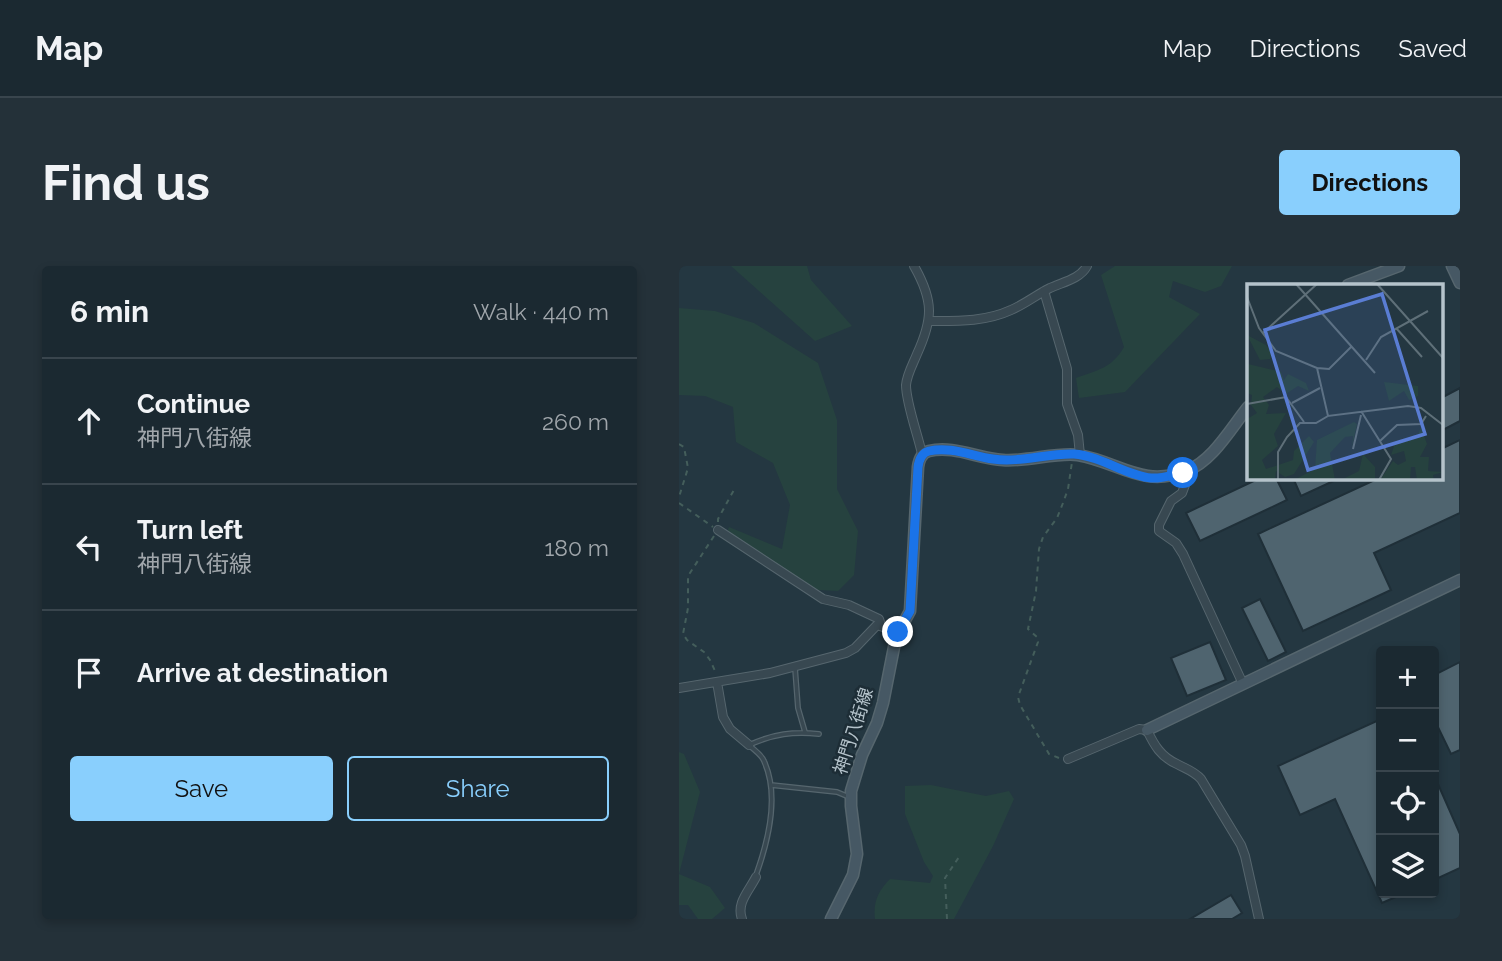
<!DOCTYPE html>
<meta charset="utf-8">
<style>
:root{--surface:#1b2931;--page:#243139;--text:#f1f3f6;--muted:#a0a6ab;--line:#39454d;--accent:#89cffd}
body{margin:0;font-family:Raleway,"Noto Sans JP",sans-serif;background:var(--page);color:var(--text)}
.controls{position:absolute;right:21px;bottom:21px;display:grid;overflow:hidden;border-radius:7px;box-shadow:0 4px 10px #0003}
.controls button{width:63px;height:63px;display:grid;place-items:center;padding:0;border:0;border-bottom:2px solid var(--line);background:var(--surface);color:var(--text);font:35px sans-serif}
.stop{position:absolute;width:21px;height:21px;margin:-16px;border:5px solid #1a73e8;border-radius:50%;background:#fff}
.stop.end{background:#1a73e8;border-color:#fff;box-shadow:0 2px 7px #0008}
.list{margin:0;padding:0;list-style:none}
h2{display:flex;justify-content:space-between;align-items:center;height:91px;margin:0;padding:0 28px;font-size:30px}
h2 small{font-size:23px;font-weight:400;color:var(--muted)}
.list li{display:grid;grid-template-columns:46px 1fr auto;gap:21px;align-items:center;box-sizing:border-box;height:126px;padding:0 28px;border-top:2px solid var(--line)}
.list b{display:block;font-size:26px;white-space:nowrap}
.list p{margin:0;font-size:23px;white-space:nowrap;color:var(--muted)}
.list em{font-size:23px;font-style:normal;color:var(--muted)}
.actions{display:flex;gap:14px;padding:21px 28px}
.actions a{flex:1;padding:16px 0;border:2px solid var(--accent);border-radius:7px;text-align:center;font-size:24px;color:var(--accent)}
.actions .main{background:var(--accent);color:#111}
.icon{flex:none;width:38px;height:38px;fill:none;stroke:currentColor;stroke-width:2;stroke-linecap:round;stroke-linejoin:round}
.map{position:relative;flex:none;width:781px;height:653px;overflow:hidden;border-radius:7px}
header{display:flex;align-items:center;gap:42px;box-sizing:border-box;height:98px;padding:0 35px;background:var(--surface);border-bottom:2px solid var(--line)}
header strong{font-size:33px}
nav{display:flex;gap:38px;margin-inline-start:auto;font-size:24px}
.intro{display:flex;align-items:center;justify-content:space-between;box-sizing:border-box;height:168px;padding:0 42px}
h1{margin:0;font-size:49px}
.button{padding:18px 32px;border-radius:7px;background:var(--accent);color:#111;font-size:24px;font-weight:700}
main{display:flex;gap:42px;padding:0 42px}
aside{flex:1;background:var(--surface);border-radius:7px;box-shadow:0 4px 10px #0003}
.map>svg:first-child{display:block}
</style>
<header>
<strong>Map</strong>
<nav><a>Map</a><a>Directions</a><a>Saved</a></nav>
</header>
<div class="intro"><h1>Find us</h1><a class="button">Directions</a></div>
<main>
<aside>
<h2>6 min<small>Walk · 440 m</small></h2>
<ul class="list">
<li><svg class="icon" aria-label="ahead" viewBox="0 0 24 24"><path d="M12 20V5M6 11l6-6 6 6"/></svg><div><b>Continue</b><p>神門八街線</p></div><em>260 m</em></li>
<li><svg class="icon" aria-label="left" viewBox="0 0 24 24"><path d="M17 20v-9H6M10 6l-5 5 5 5"/></svg><div><b>Turn left</b><p>神門八街線</p></div><em>180 m</em></li>
<li><svg class="icon" aria-label="arrive" viewBox="0 0 24 24"><path d="M6 21V4h12l-3 4 3 4H6"/></svg><div><b>Arrive at destination</b></div></li>
</ul>
<div class="actions"><a class="main">Save</a><a>Share</a></div>
</aside>
<div class="map">
<svg width="781" height="653" viewBox="0 0 781 653">
<rect width="100%" height="100%" fill="#243741"/>
<path fill="#26423f" d="M 52,0 L 128,0 L 132,14 L 173,60 L 136,75 Z
M 436,0 L 553,0 L 542,20 L 526,26 L 494,15 L 490,31 L 521,48 L 446,126 L 400,132 L 397,112 C 419,104 433,102 445,81 L 422,9 Z
M 0,42 L 36,45 L 75,57 L 139,97 L 158,154 L 158,223 L 179,265 L 175,309 L 159,325 L 122,323 L 45,274 L 50,261 L 103,283 L 111,239 L 94,197 L 57,176 L 54,141 L 26,130 L 0,129 Z
M 0,486 L 5,488 L 21,526 L 0,608 L 31,621 L 46,642 L 33,653 L 19,653 L 9,639 L 0,639 Z
M 252,519 L 307,530 L 330,525 L 335,533 L 314,580 L 275,653 L 196,653 C 194,636 199,625 211,613 L 251,617 L 254,610 L 245,596 L 226,548 L 226,520 Z"/>
<path fill="#4f646f" stroke="#1f2f38" stroke-width="2" d="M 781,122 L 781,155 L 762,165 L 762,132 Z
M 781,174 L 781,247 L 695,287 L 712,324 L 624,365 L 579,268 L 700,212 L 762,212 L 762,183 Z
M 581,212 L 597,212 L 608,234 L 521,275 L 507,247 Z
M 614,212 L 661,212 L 622,230 Z
M 581,333 L 607,386 L 589,395 L 563,342 Z
M 531,376 L 547,414 L 508,430 L 492,392 Z
M 781,396 L 781,484 L 772,488 L 755,453 L 755,409 Z
M 702,453 L 702,627 L 726,627 L 703,637 L 656,533 L 621,549 L 599,500 Z
M 755,509 L 781,568 L 781,602 L 755,614 Z
M 552,629 L 563,647 L 553,653 L 511,653 Z"/>
<g fill="none" stroke-linecap="round" stroke-linejoin="round">
<g stroke="#56666e" stroke-width="6">
<path id="lane" d="M 116,402 L 119,442 L 126,466
M 92,519 L 158,526 L 170,531
M 77,609 C 89,576 101,530 85,495 C 83,489 75,484 70,479 C 94,468 115,465 140,468"/>
</g>
<g stroke="#56666e" stroke-width="10">
<path id="street" d="M 235,0 C 255,35 254,53 238,88 C 234,98 228,108 227,119 C 227,137 239,169 243,188
M 365,25 L 388,103 L 388,138 L 399,169 L 401,189
M 250,55 C 278,55 306,56 332,44 C 346,38 357,29 371,22 C 384,16 401,13 408,0
M 504,207 L 506,219 L 503,227 L 492,235 L 480,259 L 480,265 L 497,277 L 504,288 L 564,418
M 39,264 L 144,333 L 170,339 L 200,353 L 202,359
M 38,416 L 44,451 L 51,463 L 70,479
M 0,422 L 91,407 L 167,387 L 176,382 L 198,359 L 219,366
M 389,493 L 460,463 L 468,464 C 475,479 482,491 498,498 C 507,503 515,505 522,513 L 562,579 L 566,590 L 580,653
M 63,653 C 57,637 70,625 77,611"/>
</g>
<g stroke="#56666e" stroke-width="13">
<path id="secondary" d="M 773,0 L 781,17
M 669,19 L 720,0
M 468,464 L 781,314
M 152,653 L 174,609 L 178,588 L 172,540 L 172,525 L 183,489 L 198,457 L 204,437 L 217,371 L 231,345 L 239,201 C 240,194 242,187 250,185 C 275,179 300,193 324,194 C 347,196 378,186 399,189 C 440,196 463,222 507,205 C 533,196 552,162 569,141"/>
</g>
<path stroke="#445e5b" stroke-width="2" stroke-dasharray="5 5" stroke-linecap="butt" d="M 0,178 L 5,181 L 9,202 L 0,231
M 0,237 L 34,261
M 39,256 L 39,253 L 56,222
M 35,270 L 9,310 L 9,342 L 4,368 L 8,374 L 25,386 L 31,394 L 37,407
M 380,492 L 370,488 L 341,439 L 339,431 L 359,376 L 358,371 L 349,363 L 357,325 L 360,283 L 364,271 L 378,252 L 384,237 L 389,223 L 393,196
M 268,653 L 266,612 L 282,588"/>
<use href="#lane" stroke="#384851" stroke-width="3.5"/>
<use href="#street" stroke="#384851" stroke-width="8"/>
<use href="#secondary" stroke="#465864" stroke-width="10"/>
</g>
<g fill="none" stroke-linecap="round" stroke-linejoin="round">
<path stroke="#1a73e8" stroke-width="9" d="M 219,366 L 231,345 L 239,201 C 240,194 242,187 250,185 C 272,180 293,190 314,193 C 341,197 368,187 395,188 C 422,190 448,210 472,212 C 483,213 493,209 504,207"/>
</g>
<g text-anchor="middle" dominant-baseline="central" stroke-width="5" stroke-linejoin="round" paint-order="stroke">
<g font-size="18" fill="#b5c3cb" stroke="#1d2d36">
<text transform="translate(174 465) rotate(-72)">神門八街線</text>
</g>
</g>
<g transform="translate(568 18)">
<rect width="196" height="196" fill="#243741"/>
<path d="M 0,51 L 19,61 L 25,69 L 23,75 L 13,76 ZM 1,80 L 34,88 L 37,96 L 41,90 L 59,99 L 62,107 L 51,102 L 39,110 L 30,103 L 16,113 L 22,121 L 19,130 L 39,129 L 27,150 L 31,162 L 15,176 L 19,185 L 46,176 L 47,167 L 62,152 L 67,158 L 47,190 L 38,193 L 29,187 L 28,196 L 0,196 L 0,135 L 10,129 L 4,121 L 5,111 L 0,109 ZM 137,98 L 171,102 L 171,112 L 162,116 L 157,107 L 142,117 ZM 107,138 L 110,140 L 105,163 L 106,152 L 98,153 L 83,169 L 88,196 L 47,196 L 68,185 L 70,156 ZM 174,143 L 180,160 L 173,173 L 182,173 L 181,187 L 196,188 L 186,191 L 187,196 L 170,196 L 168,183 L 164,183 L 163,196 L 133,196 L 146,177 L 151,181 L 159,177 L 157,167 L 144,171 L 148,159 L 170,153 ZM 116,170 L 128,183 L 128,196 L 94,196 L 112,187 Z" fill="#26423f"/>
<path fill="none" stroke="#5e6f78" stroke-width="2" d="M 49,0 L 128,89M 130,0 L 196,74M 0,13 L 12,44 L 29,67 L 70,84 L 81,132 L 161,122 L 174,124 L 196,141M 149,44 L 175,73M 16,49 L 70,0M 119,76 L 134,53 L 181,27M 196,80 L 196,119M 70,84 L 82,85 L 105,62M 45,119 L 73,104M 0,120 L 39,113 L 57,138M 114,127 L 144,175 L 132,196M 133,157 L 150,141 L 174,140 L 179,132M 106,165 L 114,131M 31,196 L 31,168 L 40,153 L 53,139 L 69,139 L 81,132"/>
<path fill="#5a7dd3" fill-opacity="0.15" stroke="#5a7dd3" stroke-width="3.5" d="M 135,10 L 178,150 L 61,186 L 18,46 Z"/>
<rect width="196" height="196" fill="none" stroke="#b5c3cb" stroke-width="3.5"/>
</g>
</svg>
<div class="controls">
<button>+</button>
<button>−</button>
<button><svg class="icon" aria-label="locate" viewBox="0 0 24 24"><circle cx="12" cy="12" r="6"/><path d="M12 2v4M12 18v4M2 12h4M18 12h4"/></svg></button>
<button><svg class="icon" aria-label="layers" viewBox="0 0 24 24"><path d="M12 4l9 5-9 5-9-5zM3 14l9 5 9-5"/></svg></button>
</div>
<div class="stop" style="left:504px;top:207px"></div>
<div class="stop end" style="left:219px;top:366px"></div>
</div>
</main>
